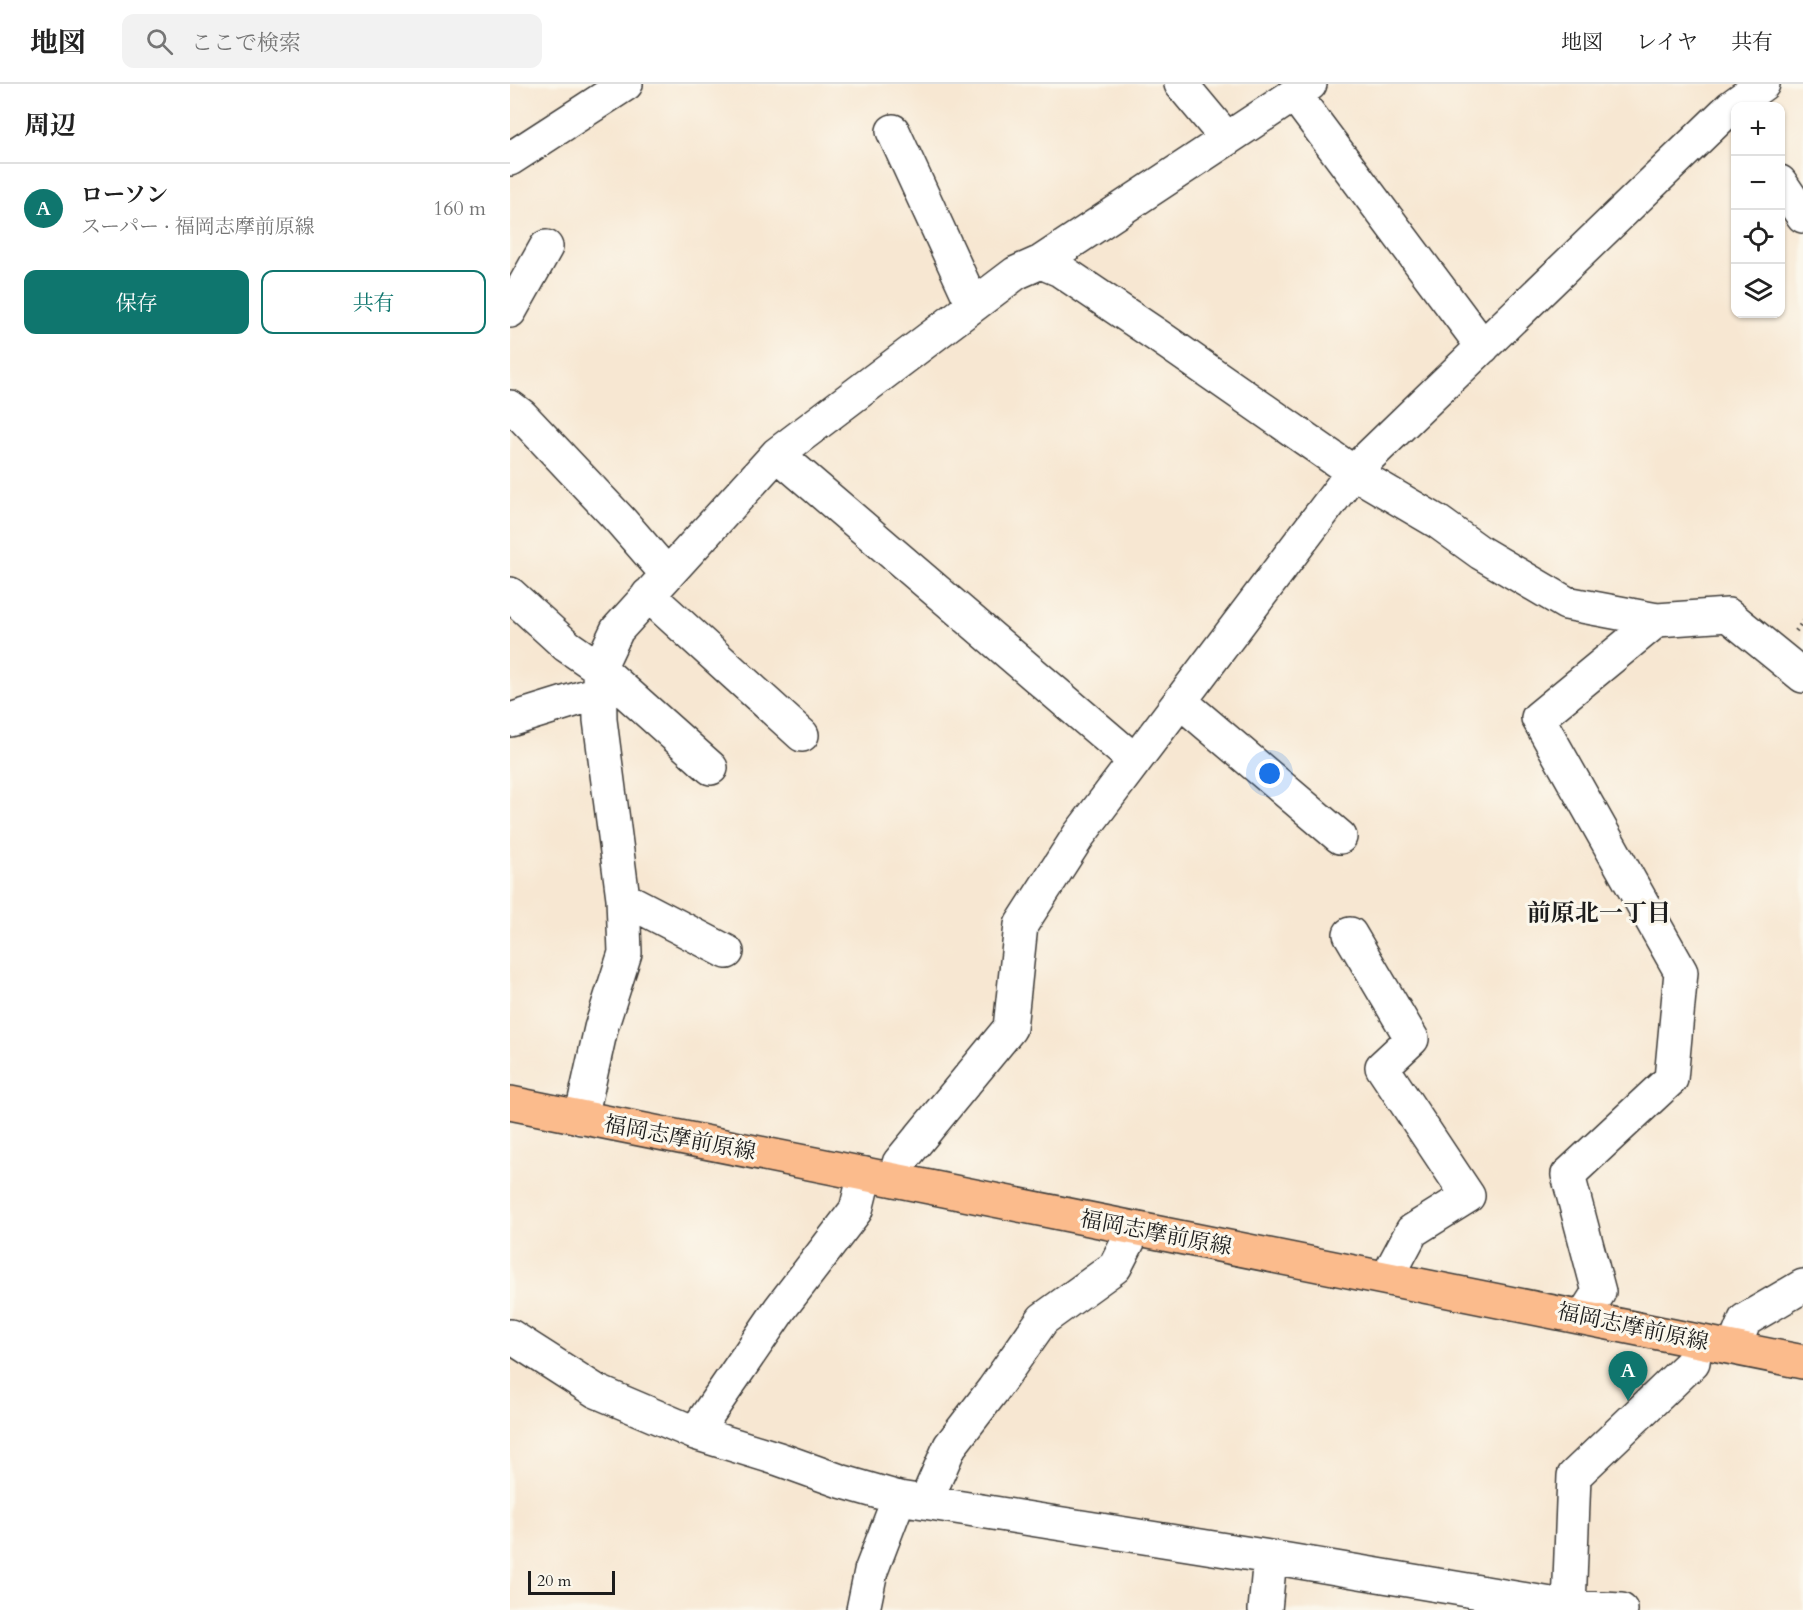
<!DOCTYPE html>
<html lang="ja">
<meta charset="utf-8">
<style>
:root{--surface:#fff;--page:#f2f2f2;--text:#222;--muted:#767676;--line:#e0e0e0;--accent:#0f766e}
body{margin:0;font-family:Cardo,"Noto Serif JP",serif;background:var(--page);color:var(--text)}
.controls{position:absolute;right:18px;top:18px;display:grid;overflow:hidden;border-radius:12px;box-shadow:0 2px 4px #0004}
.controls button{width:54px;height:54px;display:grid;place-items:center;padding:0;border:0;border-bottom:2px solid var(--line);background:var(--surface);color:var(--text);font:30px sans-serif}
.scale{position:absolute;left:18px;bottom:15px;width:87px;box-sizing:border-box;padding-left:6px;border:3px solid #1c1c1c;border-top:0;font-size:16px;line-height:21px;white-space:nowrap;color:#1c1c1c;-webkit-text-stroke:4px #fbf7ec;paint-order:stroke}
.you{position:absolute;left:760px;top:690px;width:21px;height:21px;margin:-15px;border:4px solid #fff;border-radius:50%;background:#1a73e8;box-shadow:0 0 0 9px #1a73e833}
.badge{display:grid;place-items:center;width:39px;height:39px;border-radius:50%;background:var(--accent);color:#fff;font-size:20px;font-weight:700}
.pin{position:absolute;translate:-50% -50px;filter:drop-shadow(0 2px 3px #0008)}
.pin::after{content:'';position:absolute;top:32px;width:21px;height:18px;background:inherit;clip-path:polygon(0 0,100% 0,50% 100%)}
.list{margin:0;padding:0;list-style:none}
h2{display:flex;justify-content:space-between;align-items:center;height:78px;margin:0;padding:0 24px;font-size:26px}
h2 small{font-size:20px;font-weight:400;color:var(--muted)}
.list li{display:grid;grid-template-columns:39px 1fr auto;gap:18px;align-items:center;box-sizing:border-box;height:90px;padding:0 24px;border-top:2px solid var(--line)}
.list b{display:block;font-size:22px;white-space:nowrap}
.list p{margin:0;font-size:20px;white-space:nowrap;color:var(--muted)}
.list em{font-size:20px;font-style:normal;color:var(--muted)}
.actions{display:flex;gap:12px;padding:18px 24px}
.actions a{flex:1;padding:14px 0;border:2px solid var(--accent);border-radius:12px;text-align:center;font-size:21px;color:var(--accent)}
.actions .main{background:var(--accent);color:#fff}
.icon{flex:none;width:33px;height:33px;fill:none;stroke:currentColor;stroke-width:2;stroke-linecap:round;stroke-linejoin:round}
.map{position:relative;flex:none;width:1293px;height:1526px;overflow:hidden}
header{display:flex;align-items:center;gap:36px;box-sizing:border-box;height:84px;padding:0 30px;background:var(--surface);border-bottom:2px solid var(--line)}
header strong{font-size:28px}
nav{display:flex;gap:33px;margin-inline-start:auto;font-size:21px}
.search{width:420px;height:54px;background:var(--page);display:flex;align-items:center;gap:15px;box-sizing:border-box;padding:0 21px;border-radius:12px;color:var(--muted);font-size:22px}
main{display:flex}
aside{flex:1;background:var(--surface)}
.map>svg:first-child{display:block}
</style>
<header>
<strong>地図</strong>
<div class="search"><svg class="icon" aria-label="search" viewBox="0 0 24 24"><circle cx="10" cy="10" r="6"/><path d="M15 15l6 6"/></svg>ここで検索</div>
<nav><a>地図</a><a>レイヤ</a><a>共有</a></nav>
</header>
<main>
<aside>
<h2>周辺<small></small></h2>
<ul class="list">
<li><span class="badge">A</span><div><b>ローソン</b><p>スーパー · 福岡志摩前原線</p></div><em>160 m</em></li>
</ul>
<div class="actions"><a class="main">保存</a><a>共有</a></div>
</aside>
<div class="map">
<svg width="1293" height="1526" viewBox="0 0 1293 1526">
<rect width="100%" height="100%" fill="#fbf7ec"/>
<filter id="ink" filterUnits="userSpaceOnUse"><feTurbulence type="fractalNoise" baseFrequency=".0167" numOctaves="2"/><feDisplacementMap in="SourceGraphic" scale="12" xChannelSelector="R" yChannelSelector="G"/><feConvolveMatrix kernelMatrix="1 2 1 2 8 2 1 2 1" color-interpolation-filters="sRGB"/></filter>
<filter id="wash" filterUnits="userSpaceOnUse"><feTurbulence type="fractalNoise" baseFrequency=".008" numOctaves="4" result="noise"/><feDisplacementMap in="SourceGraphic" scale="24" xChannelSelector="R" yChannelSelector="G"/><feGaussianBlur stdDeviation="1.35" result="paint"/><feColorMatrix in="noise" values="0 0 0 0 0 0 0 0 0 0 0 0 0 0 0 0 0 1.4 0 .05"/><feComposite in="paint" operator="in"/></filter>
<g filter="url(#wash)">
<rect width="100%" height="100%" fill="#f7e7d2"/>
</g>
<g filter="url(#ink)">
<g fill="none" stroke-linecap="round" stroke-linejoin="round">
<g stroke="#3d3a37" stroke-width="36">
<path id="minor" d="M 671,0 L 717,55
M 784,10 L 973,263
M 383,47 L 463,221
M 0,75 L 116,0
M 1270,98 L 1293,132
M 531,178 L 800,0
M 0,227 L 36,163
M 0,323 L 12,332 L 111,437 L 157,490
M 267,370 L 625,677
M 0,510 L 57,562 L 89,584 L 201,684
M 138,511 L 292,651
M 670,617 L 830,753
M 0,636 L 90,608
M 113,814 L 217,868
M 840,850 L 902,955 L 872,983 L 958,1112 L 902,1147 L 877,1194
M 71,1034 L 91,944 L 115,869 L 113,814 L 90,636 L 89,584 L 107,546 L 267,370 L 506,189 L 531,178 L 550,186 L 648,252 L 843,388 L 928,438 L 971,469 L 1056,519 L 1147,536 L 1218,531 L 1293,592
M 386,1096 L 389,1079 L 500,944 L 511,841 L 569,751 L 843,388 L 1221,23 L 1253,0
M 1073,1233 L 1089,1208 L 1058,1091 L 1161,995 L 1171,888 L 1028,634 L 1147,536
M 0,1252 L 86,1307 L 185,1349 L 269,1375 L 330,1397 L 389,1414 L 760,1473 L 1059,1523 L 1111,1526
M 1224,1263 L 1235,1236 L 1293,1202
M 185,1349 L 270,1225 L 346,1126 L 355,1090
M 416,1417 L 440,1362 L 483,1306 L 533,1235 L 605,1183 L 624,1146
M 1059,1523 L 1064,1392 L 1183,1278 L 1186,1257
M 353,1526 L 361,1487 L 389,1414
M 755,1526 L 760,1473"/>
</g>
<g stroke="#3d3a37" stroke-width="36">
<path id="major" d="M 0,1019 L 1293,1278"/>
</g>
<path stroke="#3d3a37" stroke-width="4" stroke-dasharray="1.5 4.5" stroke-linecap="butt" d="M 1286,547 L 1293,537"/>
<use href="#minor" stroke="#fff" stroke-width="33"/>
<use href="#major" stroke="#fbbb8c" stroke-width="33"/>
</g>
</g>
<g text-anchor="middle" dominant-baseline="central" stroke-width="6" stroke-linejoin="round" paint-order="stroke">
<g font-size="22" fill="#1c1c1c" stroke="#fbf7ec">
<text transform="translate(170 1054) rotate(11)">福岡志摩前原線</text>
<text transform="translate(646 1149) rotate(11)">福岡志摩前原線</text>
<text transform="translate(1123 1243) rotate(12)">福岡志摩前原線</text>
</g>
<g font-size="24" font-weight="bold" fill="#1c1c1c" stroke="#fbf7ec">
<text x="1089" y="829">前原北一丁目</text>
</g>
</g>
</svg>
<div class="controls">
<button>+</button>
<button>−</button>
<button><svg class="icon" aria-label="locate" viewBox="0 0 24 24"><circle cx="12" cy="12" r="6"/><path d="M12 2v4M12 18v4M2 12h4M18 12h4"/></svg></button>
<button><svg class="icon" aria-label="layers" viewBox="0 0 24 24"><path d="M12 4l9 5-9 5-9-5zM3 14l9 5 9-5"/></svg></button>
</div>
<div class="scale">20 m</div>
<div class="you"></div>
<div class="pin badge" style="left:1118px;top:1317px">A</div>
</div>
</main>
